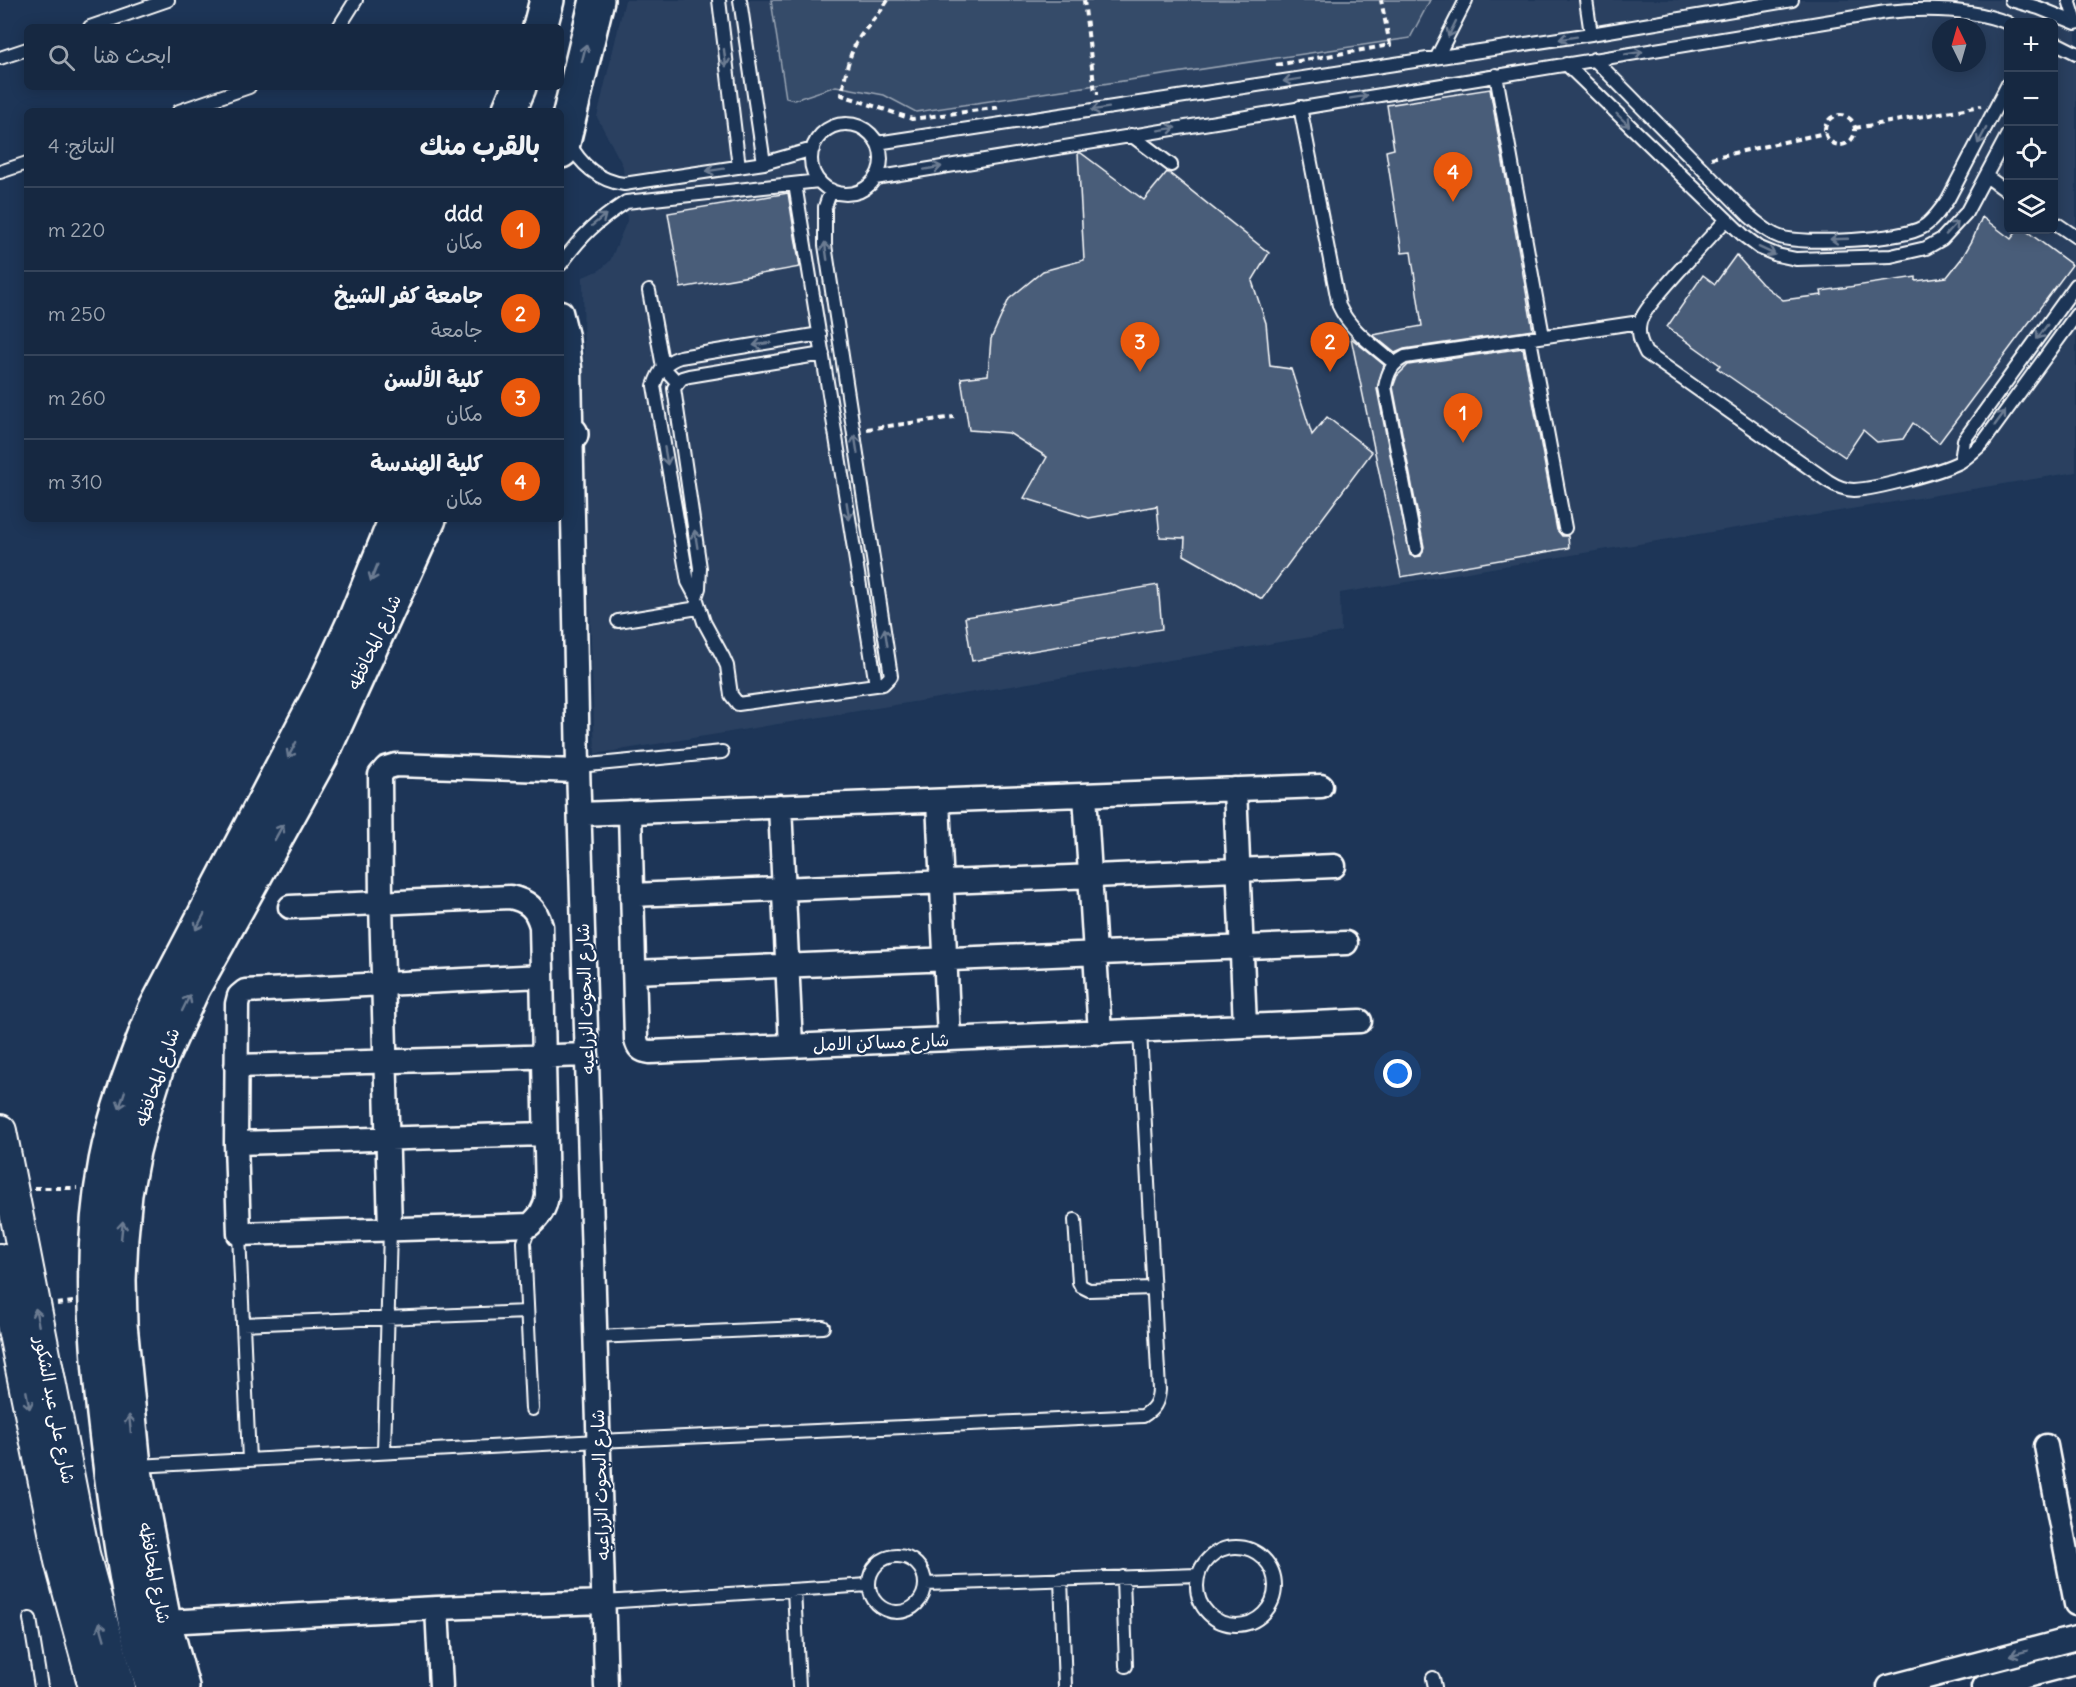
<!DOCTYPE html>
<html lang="ar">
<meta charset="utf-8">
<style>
:root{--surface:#162841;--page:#23344c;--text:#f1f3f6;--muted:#9ea6b1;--line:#35445a;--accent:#ea580c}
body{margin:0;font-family:Delius,"Playpen Sans Arabic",sans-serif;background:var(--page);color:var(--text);direction:rtl}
.controls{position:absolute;right:18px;top:18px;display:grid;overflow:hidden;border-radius:9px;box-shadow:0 3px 15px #0003}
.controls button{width:54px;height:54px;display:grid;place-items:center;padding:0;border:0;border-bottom:2px solid var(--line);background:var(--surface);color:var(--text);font:30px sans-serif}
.compass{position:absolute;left:1932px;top:18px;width:54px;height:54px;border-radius:50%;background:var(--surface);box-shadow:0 3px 15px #0003;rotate:355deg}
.you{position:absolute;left:1398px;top:1074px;width:21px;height:21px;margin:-15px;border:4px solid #fff;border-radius:50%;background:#1a73e8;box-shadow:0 0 0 9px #1a73e833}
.badge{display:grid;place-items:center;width:39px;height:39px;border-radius:50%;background:var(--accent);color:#fff;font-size:20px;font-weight:700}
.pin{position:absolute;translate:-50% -50px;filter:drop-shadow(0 2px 3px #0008)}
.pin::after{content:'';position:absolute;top:32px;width:21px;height:18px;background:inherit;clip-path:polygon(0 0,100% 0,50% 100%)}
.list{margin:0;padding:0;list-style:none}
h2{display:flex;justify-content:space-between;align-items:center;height:78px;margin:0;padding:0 24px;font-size:26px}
h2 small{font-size:20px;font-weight:400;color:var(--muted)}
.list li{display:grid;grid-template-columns:39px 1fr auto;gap:18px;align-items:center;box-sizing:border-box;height:84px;padding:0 24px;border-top:2px solid var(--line)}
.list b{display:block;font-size:22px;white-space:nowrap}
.list p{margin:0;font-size:20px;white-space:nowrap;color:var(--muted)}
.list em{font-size:20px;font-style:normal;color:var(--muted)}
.icon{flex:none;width:33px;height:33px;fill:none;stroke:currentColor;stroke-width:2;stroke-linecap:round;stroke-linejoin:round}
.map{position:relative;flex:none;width:2076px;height:1687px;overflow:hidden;direction:ltr}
.search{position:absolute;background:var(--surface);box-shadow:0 3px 15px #0003;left:24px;top:24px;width:540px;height:66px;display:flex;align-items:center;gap:15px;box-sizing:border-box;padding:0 21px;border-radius:9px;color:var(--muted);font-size:22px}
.panel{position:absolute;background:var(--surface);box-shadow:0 3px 15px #0003;left:24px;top:108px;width:540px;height:414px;border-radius:9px;direction:rtl}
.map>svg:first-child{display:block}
</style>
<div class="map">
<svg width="2076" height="1687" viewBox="0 0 2076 1687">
<rect width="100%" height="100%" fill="#1d3557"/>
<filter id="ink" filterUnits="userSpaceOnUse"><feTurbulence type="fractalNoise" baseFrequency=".0167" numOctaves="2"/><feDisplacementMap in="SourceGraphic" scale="12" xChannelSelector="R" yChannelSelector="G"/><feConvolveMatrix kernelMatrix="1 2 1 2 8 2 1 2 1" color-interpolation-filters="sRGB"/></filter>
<g filter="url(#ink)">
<path fill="#2a4161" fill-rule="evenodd" d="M 625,0 L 2076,0 L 2076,472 L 1340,593 L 1341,632 L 595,754 L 585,466 L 583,277 L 600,270 L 610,261 L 627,221 L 623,166 L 597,117 ZM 2008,22 L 2054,22 L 2054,230 L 2008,230 ZM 1941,27 L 1977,27 L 1977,63 L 1941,63 Z"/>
<path fill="#364b69" stroke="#9aa5b4" stroke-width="1.5" d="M 771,0 L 1430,0 L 1410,38 L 916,112 L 884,95 L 836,86 L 794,100 L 786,98 Z"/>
<path fill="#4a5d79" stroke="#fff" stroke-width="1.5" d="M 1490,89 L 1533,330 L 1404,349 L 1395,353 L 1373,335 L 1422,326 L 1411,252 L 1402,253 L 1386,151 L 1394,149 L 1387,105 Z
M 1078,153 L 1081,153 L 1144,200 L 1167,172 L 1169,173 L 1269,253 L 1252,281 L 1266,323 L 1270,366 L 1291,369 L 1312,435 L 1327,417 L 1372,452 L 1262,599 L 1184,555 L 1185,538 L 1160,537 L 1157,506 L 1089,518 L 1024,498 L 1047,457 L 1009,433 L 969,430 L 961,378 L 988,375 L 991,339 L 1009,299 L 1043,271 L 1084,260 Z
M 788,193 L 800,267 L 681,288 L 668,213 Z
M 1982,217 L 2011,239 L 2018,230 L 2025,230 L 2072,265 L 1939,443 L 1913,423 L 1903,439 L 1877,442 L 1863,430 L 1845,457 L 1717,368 L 1720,365 L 1667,327 L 1703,275 L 1715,284 L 1736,255 L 1762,284 L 1783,300 L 1822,295 L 1821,291 L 1916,277 L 1916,281 L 1947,277 L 1962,258 L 1972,241 Z
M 1351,338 L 1384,365 L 1377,389 L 1410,555 L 1414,557 L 1421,556 L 1424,547 L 1393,387 L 1397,376 L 1408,365 L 1523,348 L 1557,530 L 1562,536 L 1568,536 L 1569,548 L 1401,577 Z
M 1158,585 L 1162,629 L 972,661 L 965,617 Z"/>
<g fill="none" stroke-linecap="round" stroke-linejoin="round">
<g stroke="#fff" stroke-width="16">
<path id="service" d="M 719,0 L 739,167
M 740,0 L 764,163
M 1586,0 L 1591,34
M 2011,0 L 2039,8 L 2076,23
M 2069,0 L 2076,22
M 90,27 L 168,0
M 339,27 L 356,0
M 2054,42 L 2076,53
M 1437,57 L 1466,0
M 0,58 L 27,49
M 1594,59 L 1749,216 C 1759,224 1768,233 1780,237 C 1803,245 1903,240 1923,227 C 1933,221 1941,209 1948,199 L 2008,84
M 1566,64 L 1744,236 L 1760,248 L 1777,255 L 1796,259 L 1891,256 L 1926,248 L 1942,239 L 1966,213 L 2008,134
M 1496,75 L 1543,336
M 1300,107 L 1339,306 C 1350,330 1374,346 1394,363
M 179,111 L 249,87
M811 159a35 35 0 1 1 70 0a35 35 0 1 1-70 0Z
M 1131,135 L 1171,165
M 568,141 C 580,164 599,181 624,184 L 764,163 L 813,149
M 877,143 L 1591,34 L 1792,0
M 0,172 L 27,163
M 1986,176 L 2008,192
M 875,178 L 1886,12 C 1926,8 1970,8 2008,23
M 795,184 L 876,685
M 1726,220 C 1710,238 1644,305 1640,322 C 1637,334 1641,343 1646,353 L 1828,481 C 1836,486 1845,490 1854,490 C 1876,489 1940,472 1960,462 C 1968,457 1975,450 1982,444 L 2076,315
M 2054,222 L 2076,237
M 561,264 C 582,235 596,222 626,202 L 819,181
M 649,291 L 663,367 L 678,383
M 820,334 L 680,357 C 665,362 659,370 654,386 L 688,582 L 696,597 L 704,622 L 723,657 L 727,666 L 731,695 L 738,704 L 883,684 L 891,676 L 825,245 L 825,207 L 831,190
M 1530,339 L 1565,528
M 1961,461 L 1964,440 L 2076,285
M 1416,549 L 1385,387 C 1388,371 1392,364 1405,357 L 1640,322
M 696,597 L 699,588 L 700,568 L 674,388 L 682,378 L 689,376 L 823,354
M 618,621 L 698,608
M 578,766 L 722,752
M 1075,1220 L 1079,1282 L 1081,1286 L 1089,1290 L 1153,1288
M 530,1225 L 524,1242 L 532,1409
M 239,1234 L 249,1460
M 243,1324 L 527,1312
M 595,1337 L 823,1327
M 384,1452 L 390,1229
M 137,1466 L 599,1441 L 1143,1416 C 1154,1409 1158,1403 1159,1390 L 1140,1031
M1197 1586a39 39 0 1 1 78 0a39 39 0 1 1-78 0Z
M869 1584a28 28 0 1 1 56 0a28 28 0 1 1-56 0Z
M 1123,1577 L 1126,1666
M 1061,1579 L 1065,1687
M 925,1584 L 1198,1575
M 794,1590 L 799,1687
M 604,1602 L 869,1585
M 30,1619 L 41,1687
M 1433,1678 L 1435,1687"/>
</g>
<g stroke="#fff" stroke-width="27">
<path id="minor" d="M 561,312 L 567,336 L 570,368 L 578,766 L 606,1687
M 1235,789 L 1245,1026
M 1085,795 L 1100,1033
M 938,801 L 949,1039
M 780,806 L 791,1046
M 630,812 L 636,1039 C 638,1048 641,1051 650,1052 L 1360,1021
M 580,814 L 1321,786
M 632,895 L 1334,866
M 290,907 L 510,897 C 528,901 536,908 541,926 L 547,1196 C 545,1209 540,1216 530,1225 L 239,1234 L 236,1143 L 237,1004 L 239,996 L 245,991 L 542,976
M 634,972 L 1346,943
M 236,1066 L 587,1055
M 236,1143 L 545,1134
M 390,1229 L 381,903 L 380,775 L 386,768 L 396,765 L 578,771
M 2046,1446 L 2076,1604
M 437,1608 L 441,1687
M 164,1622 L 437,1608 L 604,1602
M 1889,1687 L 2076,1638
M 1984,1687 L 2076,1663"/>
</g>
<g stroke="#fff" stroke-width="36">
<path id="secondary" d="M 0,1131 L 83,1554 L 119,1687
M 0,1260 L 61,1561 L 95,1687"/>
</g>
<g stroke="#fff" stroke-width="38">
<path id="primary" d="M 540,27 L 547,0
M 509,111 L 519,87
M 561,151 L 597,0
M 561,433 L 571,434
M 153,1687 C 147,1667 141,1646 136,1626 C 121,1556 112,1485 104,1414 C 95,1329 90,1246 106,1161 C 116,1109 136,1059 155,1010 L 325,685 L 354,622 L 396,519
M 182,1687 L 164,1622 L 134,1466 L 120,1324 L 119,1280 L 121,1237 L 125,1194 L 133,1151 L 144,1109 L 157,1067 L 193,988 L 321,756 L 429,519"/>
</g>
<path stroke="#fff" stroke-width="4" stroke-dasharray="6 4.5" stroke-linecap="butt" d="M 888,0 C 880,13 871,22 862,34 C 849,51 845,74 842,95 L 912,119 L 1001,107
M 1084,0 L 1095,93 L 1099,93
M 1276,65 L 1390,45 L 1381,0
M1825 130a15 15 0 1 1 30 0a15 15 0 1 1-30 0Z
M 1855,128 L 1981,106
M 1711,158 L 1825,133
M 867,429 L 954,417
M 34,1188 L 77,1188
M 57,1304 L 73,1302"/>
<use href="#service" stroke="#1d3557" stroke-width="12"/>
<use href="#minor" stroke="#1d3557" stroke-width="22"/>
<use href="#secondary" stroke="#1d3557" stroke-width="32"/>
<use href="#primary" stroke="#1d3557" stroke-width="33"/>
</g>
<defs><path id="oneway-shaft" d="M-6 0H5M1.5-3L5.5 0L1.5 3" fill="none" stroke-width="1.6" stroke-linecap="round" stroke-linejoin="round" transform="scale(1.5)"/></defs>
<g stroke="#6c7c92">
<use href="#oneway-shaft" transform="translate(1452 29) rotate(116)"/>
<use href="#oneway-shaft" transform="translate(1568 38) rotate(171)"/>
<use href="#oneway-shaft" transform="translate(584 53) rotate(-76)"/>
<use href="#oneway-shaft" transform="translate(1634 53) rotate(-9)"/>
<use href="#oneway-shaft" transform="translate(725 58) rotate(83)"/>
<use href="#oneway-shaft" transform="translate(1292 80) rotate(171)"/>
<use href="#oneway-shaft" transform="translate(1359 97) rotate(-9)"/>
<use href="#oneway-shaft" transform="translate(1100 109) rotate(171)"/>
<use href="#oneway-shaft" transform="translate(1623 120) rotate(44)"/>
<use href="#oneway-shaft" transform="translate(1167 129) rotate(-9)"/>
<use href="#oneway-shaft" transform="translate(1982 136) rotate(118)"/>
<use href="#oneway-shaft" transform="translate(933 168) rotate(-10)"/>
<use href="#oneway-shaft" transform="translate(715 170) rotate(171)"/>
<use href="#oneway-shaft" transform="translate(599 220) rotate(-39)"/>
<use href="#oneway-shaft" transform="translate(1952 228) rotate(-47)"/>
<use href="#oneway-shaft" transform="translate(1839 239) rotate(178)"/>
<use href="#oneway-shaft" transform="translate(826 251) rotate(-98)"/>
<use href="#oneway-shaft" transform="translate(1767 251) rotate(25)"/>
<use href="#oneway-shaft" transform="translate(2042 332) rotate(126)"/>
<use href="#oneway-shaft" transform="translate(762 344) rotate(171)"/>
<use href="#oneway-shaft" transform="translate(2000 418) rotate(-54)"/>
<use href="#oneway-shaft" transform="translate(856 444) rotate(-99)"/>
<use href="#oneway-shaft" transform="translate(666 456) rotate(80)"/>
<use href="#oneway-shaft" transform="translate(848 511) rotate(81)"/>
<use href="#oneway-shaft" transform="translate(696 539) rotate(-99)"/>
<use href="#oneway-shaft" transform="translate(374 573) rotate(112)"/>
<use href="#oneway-shaft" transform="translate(886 637) rotate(-99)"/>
<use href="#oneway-shaft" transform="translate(292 750) rotate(118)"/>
<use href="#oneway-shaft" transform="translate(279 832) rotate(-61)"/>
<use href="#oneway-shaft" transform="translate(200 922) rotate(118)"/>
<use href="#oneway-shaft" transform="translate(186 1003) rotate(-64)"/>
<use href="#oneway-shaft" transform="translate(122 1100) rotate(108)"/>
<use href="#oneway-shaft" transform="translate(122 1230) rotate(-84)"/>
<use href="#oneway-shaft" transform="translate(37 1317) rotate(-101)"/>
<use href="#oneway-shaft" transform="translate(28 1400) rotate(79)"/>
<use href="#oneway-shaft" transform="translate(130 1424) rotate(-96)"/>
<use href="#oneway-shaft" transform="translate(102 1631) rotate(-106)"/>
<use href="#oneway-shaft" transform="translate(2019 1653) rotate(165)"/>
</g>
</g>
<g text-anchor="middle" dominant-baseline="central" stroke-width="4.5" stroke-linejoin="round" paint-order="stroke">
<g font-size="18" fill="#fff" stroke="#1d3557">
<text transform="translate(374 642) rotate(-65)">شارع المحافظه</text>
<text transform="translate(585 999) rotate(-92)">شارع البحوث الزراعيه</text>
<text transform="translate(881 1042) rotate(-2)">شارع مساكن الامل</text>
<text transform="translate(157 1077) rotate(-71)">شارع المحافظه</text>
<text transform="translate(55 1410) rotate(79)">شارع على عبد الشكور</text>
<text transform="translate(600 1485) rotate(-92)">شارع البحوث الزراعيه</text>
<text transform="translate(155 1573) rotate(79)">شارع المحافظه</text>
</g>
</g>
</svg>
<div class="controls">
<button>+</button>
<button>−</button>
<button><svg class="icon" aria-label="locate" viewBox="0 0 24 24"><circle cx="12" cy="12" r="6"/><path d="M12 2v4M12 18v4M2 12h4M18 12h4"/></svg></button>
<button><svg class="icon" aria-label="layers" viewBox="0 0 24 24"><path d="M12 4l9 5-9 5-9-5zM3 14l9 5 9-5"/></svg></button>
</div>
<svg class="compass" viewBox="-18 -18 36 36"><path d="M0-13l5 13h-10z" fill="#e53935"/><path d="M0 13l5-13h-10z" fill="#9ea6b1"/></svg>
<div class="you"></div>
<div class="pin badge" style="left:1463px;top:443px">1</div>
<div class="pin badge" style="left:1330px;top:372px">2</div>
<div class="pin badge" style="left:1140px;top:372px">3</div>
<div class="pin badge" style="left:1453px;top:202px">4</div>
<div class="search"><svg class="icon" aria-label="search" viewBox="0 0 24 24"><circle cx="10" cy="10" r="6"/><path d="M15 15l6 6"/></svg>ابحث هنا</div>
<section class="panel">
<h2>بالقرب منك<small>النتائج: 4</small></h2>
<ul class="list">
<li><span class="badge">1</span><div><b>ddd</b><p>مكان</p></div><em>220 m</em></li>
<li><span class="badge">2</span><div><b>جامعة كفر الشيخ</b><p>جامعة</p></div><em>250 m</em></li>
<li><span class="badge">3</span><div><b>كلية الألسن</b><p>مكان</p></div><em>260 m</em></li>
<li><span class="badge">4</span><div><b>كلية الهندسة</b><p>مكان</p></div><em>310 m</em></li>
</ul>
</section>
</div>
